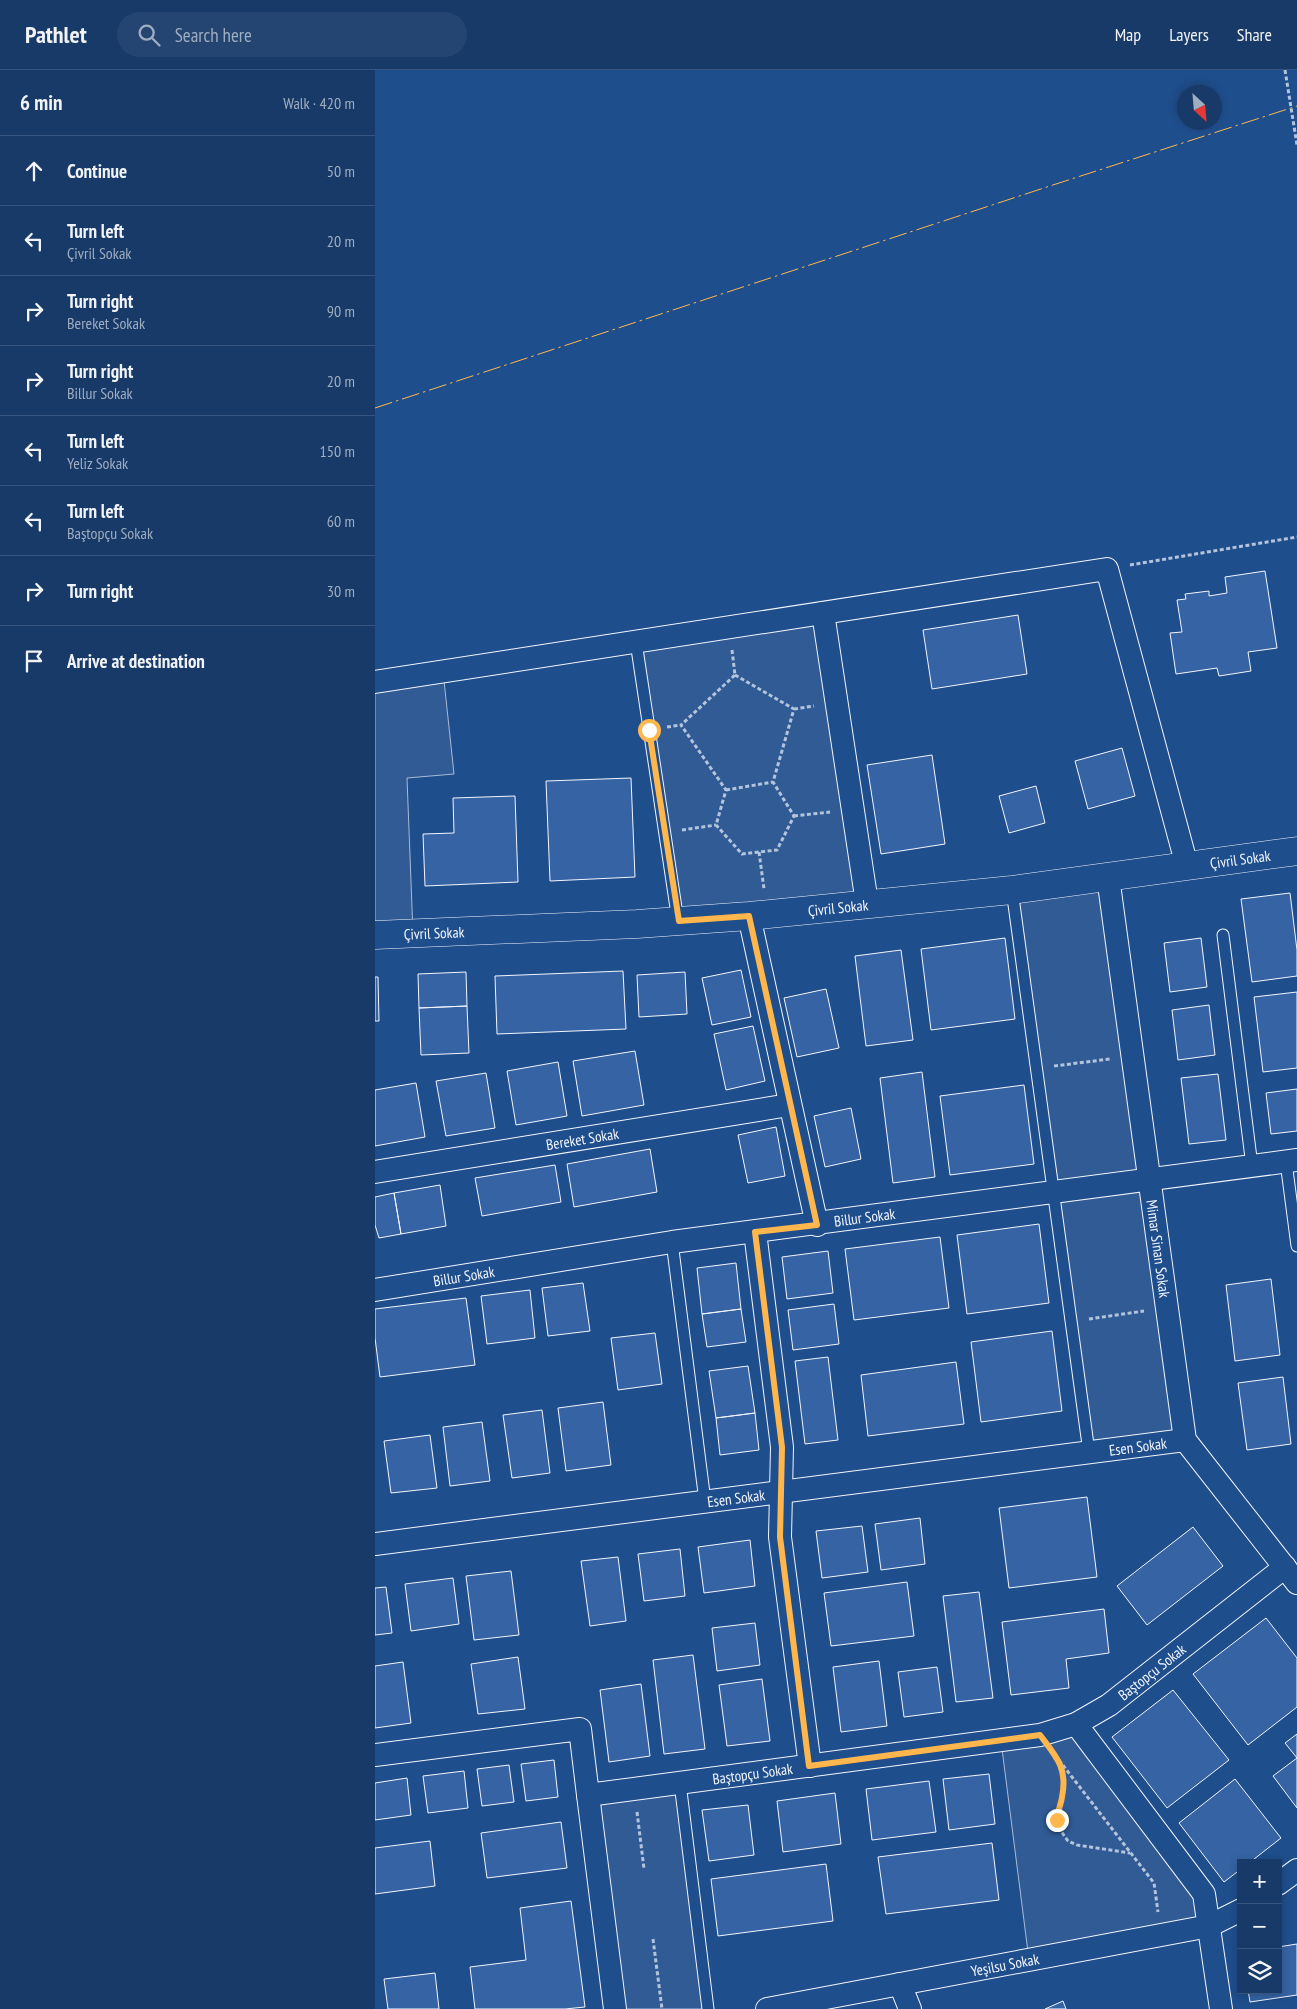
<!DOCTYPE html>
<meta charset="utf-8">
<style>
:root{--surface:#173a69;--page:#244571;--text:#f1f3f6;--muted:#9eadc0;--line:#36547d}
body{margin:0;font-family:"PT Sans Narrow",sans-serif;background:var(--page);color:var(--text)}
.controls{position:absolute;right:15px;bottom:15px;display:grid;overflow:hidden;border-radius:0px;box-shadow:0 2px 8px #0003}
.controls button{width:45px;height:45px;display:grid;place-items:center;padding:0;border:0;border-bottom:1px solid var(--line);background:var(--surface);color:var(--text);font:25px sans-serif}
.compass{position:absolute;left:802px;top:15px;width:45px;height:45px;border-radius:50%;background:var(--surface);box-shadow:0 2px 8px #0003;rotate:154deg}
.stop{position:absolute;width:15px;height:15px;margin:-11px;border:4px solid #ffb74d;border-radius:50%;background:#fff}
.stop.end{background:#ffb74d;border-color:#fff;box-shadow:0 1px 5px #0008}
.list{margin:0;padding:0;list-style:none}
h2{display:flex;justify-content:space-between;align-items:center;height:65px;margin:0;padding:0 20px;font-size:21px}
h2 small{font-size:16px;font-weight:400;color:var(--muted)}
.list li{display:grid;grid-template-columns:32px 1fr auto;gap:15px;align-items:center;box-sizing:border-box;height:70px;padding:0 20px;border-top:1px solid var(--line)}
.list b{display:block;font-size:19px;white-space:nowrap}
.list p{margin:0;font-size:16px;white-space:nowrap;color:var(--muted)}
.list em{font-size:16px;font-style:normal;color:var(--muted)}
.icon{flex:none;width:28px;height:28px;fill:none;stroke:currentColor;stroke-width:2;stroke-linecap:round;stroke-linejoin:round}
.map{position:relative;flex:none;width:922px;height:1939px;overflow:hidden}
header{display:flex;align-items:center;gap:30px;box-sizing:border-box;height:70px;padding:0 25px;background:var(--surface);border-bottom:1px solid var(--line)}
header strong{font-size:24px}
nav{display:flex;gap:28px;margin-inline-start:auto;font-size:18px}
.search{width:350px;height:45px;background:var(--page);display:flex;align-items:center;gap:12px;box-sizing:border-box;padding:0 18px;border-radius:28px;color:var(--muted);font-size:19px}
main{display:flex}
aside{flex:1;background:var(--surface)}
.map>svg:first-child{display:block}
</style>
<header>
<strong>Pathlet</strong>
<div class="search"><svg class="icon" aria-label="search" viewBox="0 0 24 24"><circle cx="10" cy="10" r="6"/><path d="M15 15l6 6"/></svg>Search here</div>
<nav><a>Map</a><a>Layers</a><a>Share</a></nav>
</header>
<main>
<aside>
<h2>6 min<small>Walk · 420 m</small></h2>
<ul class="list">
<li><svg class="icon" aria-label="ahead" viewBox="0 0 24 24"><path d="M12 20V5M6 11l6-6 6 6"/></svg><div><b>Continue</b></div><em>50 m</em></li>
<li><svg class="icon" aria-label="left" viewBox="0 0 24 24"><path d="M17 20v-9H6M10 6l-5 5 5 5"/></svg><div><b>Turn left</b><p>Çivril Sokak</p></div><em>20 m</em></li>
<li><svg class="icon" aria-label="right" viewBox="0 0 24 24"><path d="M7 20v-9h11M14 6l5 5-5 5"/></svg><div><b>Turn right</b><p>Bereket Sokak</p></div><em>90 m</em></li>
<li><svg class="icon" aria-label="right" viewBox="0 0 24 24"><path d="M7 20v-9h11M14 6l5 5-5 5"/></svg><div><b>Turn right</b><p>Billur Sokak</p></div><em>20 m</em></li>
<li><svg class="icon" aria-label="left" viewBox="0 0 24 24"><path d="M17 20v-9H6M10 6l-5 5 5 5"/></svg><div><b>Turn left</b><p>Yeliz Sokak</p></div><em>150 m</em></li>
<li><svg class="icon" aria-label="left" viewBox="0 0 24 24"><path d="M17 20v-9H6M10 6l-5 5 5 5"/></svg><div><b>Turn left</b><p>Baştopçu Sokak</p></div><em>60 m</em></li>
<li><svg class="icon" aria-label="right" viewBox="0 0 24 24"><path d="M7 20v-9h11M14 6l5 5-5 5"/></svg><div><b>Turn right</b></div><em>30 m</em></li>
<li><svg class="icon" aria-label="arrive" viewBox="0 0 24 24"><path d="M6 21V4h12l-3 4 3 4H6"/></svg><div><b>Arrive at destination</b></div></li>
</ul>
</aside>
<div class="map">
<svg width="922" height="1939" viewBox="0 0 922 1939">
<rect width="100%" height="100%" fill="#1f4e8c"/>
<path fill="#305b95" stroke="#a8bbd7" d="M 448,543 L 492,833 L 303,851 L 261,572 Z
M 68,601 L 79,704 L 32,708 L 38,864 L 0,865 L 0,612 Z
M 733,807 L 810,1370 L 714,1382 L 637,820 Z
M 701,1654 L 829,1824 L 834,1856 L 654,1890 L 626,1671 Z
M 305,1713 L 333,1939 L 240,1939 L 213,1725 Z"/>
<path fill="#3563a3" stroke="#f2f6ff" d="M 890,501 L 902,578 L 873,582 L 876,601 L 844,606 L 842,598 L 801,604 L 795,563 L 807,562 L 802,530 L 811,529 L 810,524 L 834,521 L 834,526 L 852,523 L 850,507 Z
M 643,545 L 652,604 L 557,619 L 548,560 Z
M 747,678 L 760,726 L 713,739 L 700,691 Z
M 557,685 L 570,774 L 506,784 L 492,695 Z
M 256,708 L 260,807 L 175,811 L 171,711 Z
M 661,716 L 670,753 L 634,763 L 624,726 Z
M 140,726 L 143,812 L 50,816 L 48,764 L 79,763 L 78,728 Z
M 915,823 L 922,880 L 922,906 L 877,912 L 866,829 Z
M 630,868 L 640,949 L 556,960 L 546,879 Z
M 826,868 L 832,917 L 795,922 L 789,873 Z
M 526,880 L 538,970 L 491,976 L 480,886 Z
M 366,900 L 376,947 L 337,955 L 327,908 Z
M 248,901 L 251,959 L 122,964 L 120,906 Z
M 91,902 L 92,936 L 44,938 L 43,904 Z
M 310,902 L 312,944 L 264,947 L 262,905 Z
M 0,907 L 3,907 L 4,951 L 0,951 Z
M 451,919 L 464,978 L 422,987 L 409,928 Z
M 922,922 L 922,998 L 888,1002 L 879,927 Z
M 834,935 L 840,985 L 803,990 L 797,940 Z
M 92,936 L 94,983 L 46,985 L 44,938 Z
M 378,956 L 390,1011 L 351,1020 L 339,964 Z
M 260,981 L 269,1035 L 207,1046 L 198,991 Z
M 183,992 L 192,1046 L 141,1055 L 132,1001 Z
M 547,1002 L 560,1107 L 518,1113 L 505,1008 Z
M 111,1003 L 120,1058 L 71,1066 L 61,1011 Z
M 843,1004 L 851,1070 L 814,1074 L 806,1008 Z
M 41,1013 L 50,1067 L 0,1076 L 0,1020 Z
M 649,1015 L 659,1094 L 575,1105 L 565,1026 Z
M 922,1019 L 922,1061 L 896,1064 L 891,1023 Z
M 476,1038 L 486,1089 L 450,1097 L 439,1046 Z
M 401,1057 L 410,1106 L 373,1113 L 363,1065 Z
M 275,1079 L 282,1122 L 199,1137 L 192,1094 Z
M 180,1095 L 186,1132 L 107,1146 L 100,1108 Z
M 65,1115 L 71,1156 L 26,1164 L 19,1123 Z
M 19,1123 L 26,1164 L 4,1168 L 0,1155 L 0,1127 Z
M 664,1154 L 674,1233 L 592,1244 L 582,1165 Z
M 565,1167 L 574,1238 L 479,1250 L 470,1179 Z
M 453,1181 L 458,1223 L 412,1229 L 407,1187 Z
M 361,1193 L 366,1239 L 327,1244 L 322,1198 Z
M 896,1209 L 905,1285 L 860,1291 L 851,1215 Z
M 208,1213 L 215,1261 L 173,1266 L 167,1218 Z
M 155,1220 L 160,1268 L 112,1274 L 106,1226 Z
M 91,1228 L 100,1295 L 5,1307 L 0,1268 L 0,1239 Z
M 459,1234 L 464,1274 L 418,1280 L 413,1240 Z
M 366,1239 L 371,1272 L 332,1277 L 327,1244 Z
M 677,1261 L 687,1341 L 606,1352 L 596,1272 Z
M 280,1263 L 287,1314 L 243,1320 L 236,1268 Z
M 453,1287 L 463,1370 L 430,1374 L 420,1291 Z
M 581,1292 L 589,1354 L 493,1366 L 486,1305 Z
M 373,1296 L 380,1343 L 341,1348 L 334,1301 Z
M 908,1307 L 916,1374 L 872,1380 L 863,1313 Z
M 228,1332 L 236,1395 L 191,1401 L 183,1338 Z
M 167,1340 L 175,1403 L 137,1408 L 128,1345 Z
M 380,1343 L 384,1380 L 345,1385 L 341,1348 Z
M 107,1352 L 115,1411 L 75,1416 L 68,1357 Z
M 55,1365 L 62,1418 L 16,1423 L 9,1371 Z
M 712,1427 L 722,1507 L 634,1518 L 624,1438 Z
M 545,1448 L 550,1494 L 506,1500 L 500,1454 Z
M 487,1456 L 493,1502 L 447,1508 L 441,1461 Z
M 818,1457 L 848,1496 L 772,1555 L 742,1516 Z
M 375,1470 L 380,1516 L 329,1523 L 323,1477 Z
M 305,1479 L 310,1526 L 269,1531 L 263,1484 Z
M 243,1487 L 251,1551 L 215,1556 L 206,1491 Z
M 136,1501 L 144,1565 L 99,1570 L 91,1506 Z
M 78,1508 L 84,1554 L 36,1561 L 30,1514 Z
M 532,1512 L 539,1566 L 456,1576 L 449,1523 Z
M 11,1517 L 17,1563 L 0,1565 L 0,1518 Z
M 604,1522 L 618,1628 L 581,1632 L 568,1526 Z
M 729,1539 L 734,1583 L 691,1589 L 694,1618 L 636,1625 L 627,1552 Z
M 891,1548 L 922,1588 L 922,1637 L 873,1675 L 818,1604 Z
M 380,1553 L 385,1595 L 342,1601 L 337,1558 Z
M 318,1585 L 330,1679 L 289,1684 L 278,1590 Z
M 143,1587 L 150,1639 L 103,1644 L 96,1594 Z
M 504,1591 L 512,1656 L 466,1662 L 458,1597 Z
M 28,1592 L 36,1653 L 0,1658 L 0,1596 Z
M 562,1597 L 568,1642 L 529,1647 L 523,1602 Z
M 387,1609 L 395,1671 L 352,1676 L 344,1615 Z
M 266,1614 L 275,1686 L 234,1692 L 225,1620 Z
M 798,1620 L 854,1690 L 792,1738 L 737,1667 Z
M 922,1664 L 922,1738 L 898,1706 L 922,1688 L 910,1673 Z
M 179,1690 L 183,1727 L 151,1731 L 146,1694 Z
M 134,1695 L 139,1732 L 107,1736 L 102,1699 Z
M 89,1701 L 93,1738 L 53,1743 L 48,1706 Z
M 614,1704 L 620,1754 L 574,1760 L 568,1709 Z
M 32,1708 L 36,1745 L 0,1750 L 0,1713 Z
M 860,1709 L 906,1768 L 874,1793 L 866,1793 L 866,1799 L 849,1812 L 804,1753 Z
M 554,1711 L 561,1762 L 497,1770 L 491,1719 Z
M 460,1723 L 466,1774 L 408,1782 L 402,1731 Z
M 373,1735 L 379,1785 L 334,1791 L 327,1740 Z
M 186,1752 L 192,1798 L 112,1808 L 106,1763 Z
M 55,1771 L 60,1816 L 0,1824 L 0,1778 Z
M 617,1773 L 624,1830 L 511,1844 L 503,1787 Z
M 451,1794 L 458,1851 L 343,1866 L 336,1809 Z
M 196,1831 L 210,1937 L 190,1939 L 100,1939 L 95,1897 L 151,1890 L 145,1838 Z
M 922,1874 L 922,1925 L 875,1932 L 873,1920 L 903,1920 L 903,1877 Z
M 60,1903 L 64,1939 L 13,1939 L 9,1909 Z
M 688,1931 L 691,1939 L 670,1939 Z"/>
<g fill="none" stroke-linecap="round" stroke-linejoin="round">
<g stroke="#f2f6ff" stroke-width="13">
<path id="lane" d="M 261,572 L 303,851
M 637,820 L 714,1382
M 848,865 L 877,1096
M 911,1092 L 922,1176
M 297,1172 L 330,1431
M 305,1713 L 333,1939"/>
</g>
<g stroke="#f2f6ff" stroke-width="24">
<g id="street">
<path d="M 448,543 L 492,833"/>
<path d="M 0,612 L 732,499 L 812,796"/>
<path id="s1" d="M 733,807 L 810,1370 L 922,1513"/>
<path d="M 374,846 L 442,1155"/>
<path id="s2" d="M 0,1102 L 414,1035"/>
<path d="M 380,1162 L 407,1377 L 405,1467 L 435,1696"/>
<path id="s3" d="M 0,1220 L 297,1172 L 922,1090"/>
<path id="s4" d="M 0,1474 L 810,1370"/>
<path d="M 701,1654 L 829,1824 L 846,1939"/>
<path id="s5" d="M 0,1685 L 205,1659 L 213,1725 L 665,1665 L 701,1654 L 734,1635 L 910,1497"/>
<path d="M 213,1725 L 240,1939"/>
<path d="M 903,1814 L 922,1800"/>
<path d="M 525,1914 L 535,1939"/>
<path id="s6" d="M 392,1939 L 834,1856 L 866,1840"/>
</g>
</g>
<g stroke="#f2f6ff" stroke-width="29">
<g id="secondary">
<path id="s7" d="M 0,865 L 262,854 L 374,846 L 637,820 L 922,781"/>
</g>
</g>
<path stroke="#b3c4dc" stroke-width="3" stroke-dasharray="4 2.5" stroke-linecap="butt" d="M 910,0 L 922,75
M 755,495 L 922,467
M 357,580 L 360,605
M 360,605 L 419,639 L 398,712 L 419,746 L 402,780 L 367,784 L 341,755 L 351,720 L 306,655 Z
M 419,639 L 439,636
M 292,657 L 306,655
M 351,720 L 398,712
M 419,746 L 455,742
M 307,760 L 341,755
M 384,782 L 389,819
M 679,996 L 735,989
M 714,1249 L 769,1241
M 680,1685 L 779,1813 L 783,1842
M 685,1693 L 689,1716 L 682,1750 L 688,1764 L 693,1771 L 702,1775 L 755,1783
M 262,1742 L 269,1799
M 278,1869 L 287,1939"/>
<use href="#lane" stroke="#1f4e8c" stroke-width="11"/>
<use href="#street" stroke="#1f4e8c" stroke-width="22"/>
<use href="#secondary" stroke="#1f4e8c" stroke-width="28"/>
<path stroke="#ffb74d" stroke-width="1" stroke-dasharray="18 4 2.5 4" stroke-linecap="butt" d="M 0,338 L 681,114 L 922,36"/>
</g>
<g fill="none" stroke-linecap="round" stroke-linejoin="round">
<path stroke="#ffb74d" stroke-width="6" d="M 274,660 L 304,851 L 374,846 L 442,1155 L 380,1162 L 407,1377 L 405,1467 L 434,1696 L 665,1665 C 681,1686 693,1698 687,1727 C 686,1735 682,1742 682,1750"/>
</g>
<g text-anchor="middle" dominant-baseline="central" stroke-width="4" stroke-linejoin="round" paint-order="stroke">
<g font-size="15" fill="#f2f6ff" stroke="#1f4e8c">
<text stroke="none"><textPath href="#s7" startOffset="869">Çivril Sokak</textPath></text>
<text stroke="none"><textPath href="#s7" startOffset="464">Çivril Sokak</textPath></text>
<text stroke="none"><textPath href="#s7" startOffset="59">Çivril Sokak</textPath></text>
<text stroke="none"><textPath href="#s2" startOffset="210">Bereket Sokak</textPath></text>
<text stroke="none"><textPath href="#s3" startOffset="495">Billur Sokak</textPath></text>
<text stroke="none"><textPath href="#s1" startOffset="375">Mimar Sinan Sokak</textPath></text>
<text stroke="none"><textPath href="#s3" startOffset="90">Billur Sokak</textPath></text>
<text stroke="none"><textPath href="#s4" startOffset="769">Esen Sokak</textPath></text>
<text stroke="none"><textPath href="#s4" startOffset="364">Esen Sokak</textPath></text>
<text stroke="none"><textPath href="#s5" startOffset="859">Baştopçu Sokak</textPath></text>
<text stroke="none"><textPath href="#s5" startOffset="439">Baştopçu Sokak</textPath></text>
<text stroke="none"><textPath href="#s6" startOffset="242">Yeşilsu Sokak</textPath></text>
</g>
</g>
</svg>
<div class="controls">
<button>+</button>
<button>−</button>
<button><svg class="icon" aria-label="layers" viewBox="0 0 24 24"><path d="M12 4l9 5-9 5-9-5zM3 14l9 5 9-5"/></svg></button>
</div>
<svg class="compass" viewBox="-18 -18 36 36"><path d="M0-13l5 13h-10z" fill="#e53935"/><path d="M0 13l5-13h-10z" fill="#9eadc0"/></svg>
<div class="stop" style="left:274px;top:660px"></div>
<div class="stop end" style="left:682px;top:1750px"></div>
</div>
</main>
